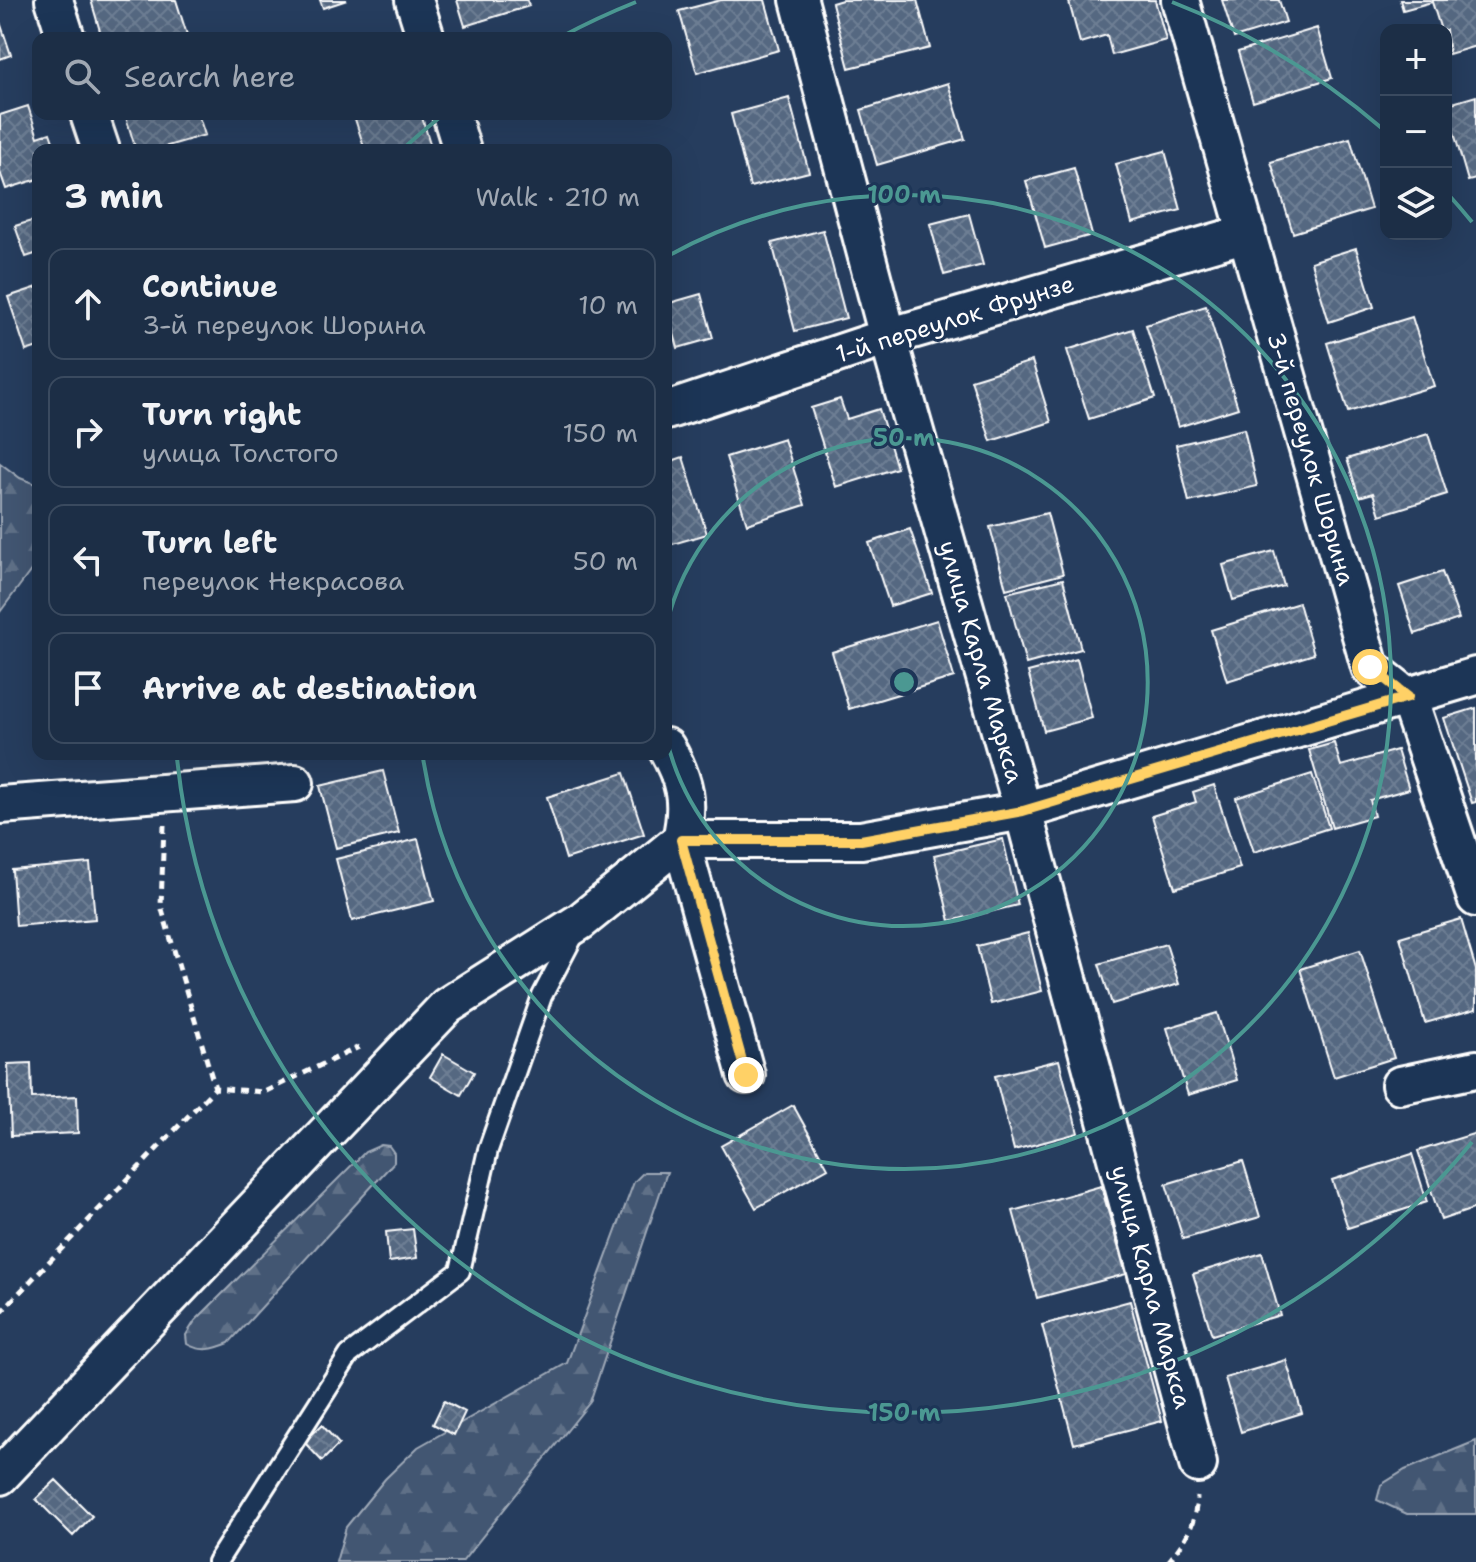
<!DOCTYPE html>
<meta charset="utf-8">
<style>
:root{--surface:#1c2e46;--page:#293a51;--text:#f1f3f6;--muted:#a0a8b3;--line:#3a4a5f}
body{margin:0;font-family:"Shantell Sans",sans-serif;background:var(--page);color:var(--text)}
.controls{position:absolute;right:24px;top:24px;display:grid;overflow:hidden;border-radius:16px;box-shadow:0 8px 32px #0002}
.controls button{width:72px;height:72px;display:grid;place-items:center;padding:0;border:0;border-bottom:2px solid var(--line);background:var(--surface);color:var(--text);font:40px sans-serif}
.stop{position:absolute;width:24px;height:24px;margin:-18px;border:6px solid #ffd166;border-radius:50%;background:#fff}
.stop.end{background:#ffd166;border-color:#fff;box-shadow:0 2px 8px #0008}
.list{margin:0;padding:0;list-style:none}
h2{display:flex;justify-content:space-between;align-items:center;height:104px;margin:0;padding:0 32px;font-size:34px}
h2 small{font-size:26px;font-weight:400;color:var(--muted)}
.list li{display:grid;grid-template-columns:52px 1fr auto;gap:24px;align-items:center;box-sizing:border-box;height:112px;margin:0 16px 16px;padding:0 16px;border:2px solid var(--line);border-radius:16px}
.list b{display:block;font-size:30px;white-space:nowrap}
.list p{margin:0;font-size:26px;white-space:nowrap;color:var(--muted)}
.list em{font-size:26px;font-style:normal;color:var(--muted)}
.icon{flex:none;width:44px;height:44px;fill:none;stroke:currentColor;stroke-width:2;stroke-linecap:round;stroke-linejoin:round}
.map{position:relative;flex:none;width:1476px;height:1562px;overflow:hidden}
.search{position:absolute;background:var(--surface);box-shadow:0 8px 32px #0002;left:32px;top:32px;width:640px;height:88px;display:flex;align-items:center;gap:20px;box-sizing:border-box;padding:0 28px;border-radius:16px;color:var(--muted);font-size:30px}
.panel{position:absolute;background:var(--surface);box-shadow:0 8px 32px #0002;left:32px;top:144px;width:640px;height:616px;border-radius:16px}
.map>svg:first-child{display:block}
</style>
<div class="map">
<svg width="1476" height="1562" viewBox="0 0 1476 1562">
<defs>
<pattern id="forest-firs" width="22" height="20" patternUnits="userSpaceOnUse" patternTransform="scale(2)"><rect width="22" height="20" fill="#425672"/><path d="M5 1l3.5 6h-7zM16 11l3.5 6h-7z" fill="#5e6f87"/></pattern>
<pattern id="building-cross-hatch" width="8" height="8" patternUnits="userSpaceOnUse" patternTransform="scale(2)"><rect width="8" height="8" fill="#556781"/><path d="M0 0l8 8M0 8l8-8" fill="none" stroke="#6e7e94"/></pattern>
</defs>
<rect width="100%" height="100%" fill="#263d5e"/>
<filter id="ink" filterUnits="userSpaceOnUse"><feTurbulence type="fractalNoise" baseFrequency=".0125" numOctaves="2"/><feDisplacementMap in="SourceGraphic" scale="16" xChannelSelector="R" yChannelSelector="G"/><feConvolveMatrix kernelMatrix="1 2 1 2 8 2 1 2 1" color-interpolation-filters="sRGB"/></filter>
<g filter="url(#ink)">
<path fill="url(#forest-firs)" stroke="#a0aab8" stroke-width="2" d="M 0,463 L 20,478 L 38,485 L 38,561 L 0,612 Z
M 381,1145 L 389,1146 L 394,1153 L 394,1162 L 229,1343 C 214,1349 202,1353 187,1344 L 186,1335 L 195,1321 L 365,1152 Z
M 644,1172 L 667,1172 L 590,1402 L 462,1562 L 336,1562 L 346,1527 L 385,1479 L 418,1447 L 567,1363 L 634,1182 Z
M 1476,1441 L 1476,1514 L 1407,1514 L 1377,1500 L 1381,1485 L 1405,1470 Z"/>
<path fill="url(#building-cross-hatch)" stroke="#fff" stroke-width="2" d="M 91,0 L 176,0 L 188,38 L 102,38 Z
M 320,0 L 347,0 L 323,8 Z
M 457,0 L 527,0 L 529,6 L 465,26 Z
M 721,0 L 765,0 L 779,50 L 697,73 L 679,11 Z
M 842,0 L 917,0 L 930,48 L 849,68 L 832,3 Z
M 1077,0 L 1155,0 L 1166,40 L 1112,55 L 1107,35 L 1080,43 L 1069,2 Z
M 1222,0 L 1279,0 L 1286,22 L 1234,38 Z
M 1400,0 L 1476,0 L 1476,46 L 1449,54 L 1446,30 L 1441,30 L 1432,2 L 1403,10 Z
M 0,22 L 11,55 L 0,59 Z
M 1317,28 L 1332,78 L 1253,102 L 1238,52 Z
M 396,30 L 398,38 L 370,38 Z
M 948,83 L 965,139 L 877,165 L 861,110 Z
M 1476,96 L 1476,179 L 1468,181 L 1446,105 Z
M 789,98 L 809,172 L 750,187 L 731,114 Z
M 28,106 L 38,137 L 50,133 L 56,150 L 38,150 L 38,179 L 6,189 L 0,172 L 0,115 Z
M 125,114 L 198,114 L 205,135 L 154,150 L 136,150 Z
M 371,114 L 421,114 L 432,150 L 365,150 L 355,119 Z
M 1350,138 L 1371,209 L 1293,233 L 1271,162 Z
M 1165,151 L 1181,210 L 1132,223 L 1116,164 Z
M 1074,168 L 1092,235 L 1045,248 L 1026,181 Z
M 969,214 L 983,265 L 944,275 L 930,224 Z
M 38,219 L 38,253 L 26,257 L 15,226 Z
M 823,230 L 846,318 L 795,331 L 772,243 Z
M 1356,248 L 1374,307 L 1329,322 L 1311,262 Z
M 38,287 L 38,347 L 26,351 L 8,297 Z
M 701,294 L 713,338 L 678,348 L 666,304 Z
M 1206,306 L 1238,408 L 1178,427 L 1146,325 Z
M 1412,317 L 1434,386 L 1348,412 L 1327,343 Z
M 1133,329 L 1155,398 L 1089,419 L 1067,350 Z
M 1032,361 L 1051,422 L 991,441 L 971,380 Z
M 840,399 L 847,419 L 879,409 L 897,468 L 836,487 L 811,408 Z
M 1244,429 L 1257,486 L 1189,502 L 1176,445 Z
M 1428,434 L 1447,494 L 1380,515 L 1373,493 L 1359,497 L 1347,459 Z
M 784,439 L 805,505 L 747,524 L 726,457 Z
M 683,457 L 707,534 L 666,546 L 666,463 Z
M 1047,513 L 1063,574 L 1006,589 L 990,527 Z
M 910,529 L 932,593 L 890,606 L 869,543 Z
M 1274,551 L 1284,586 L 1233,600 L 1223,565 Z
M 1442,572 L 1459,619 L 1415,634 L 1399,586 Z
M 1063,579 L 1081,649 L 1026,664 L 1007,593 Z
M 1299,603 L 1314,654 L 1227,681 L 1211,630 Z
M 937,620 L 954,677 L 849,709 L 832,652 Z
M 1077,659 L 1092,718 L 1044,731 L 1028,672 Z
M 1476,708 L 1476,802 L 1472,803 L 1444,718 Z
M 1334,743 L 1341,766 L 1397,750 L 1409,789 L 1370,800 L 1374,816 L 1332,828 L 1309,750 Z
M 383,771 L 399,833 L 336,848 L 320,786 Z
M 624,773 L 644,834 L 566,859 L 547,797 Z
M 1312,774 L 1329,828 L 1254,852 L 1236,798 Z
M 1214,785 L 1240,868 L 1175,888 L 1152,816 L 1196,802 L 1193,792 Z
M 418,839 L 434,901 L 352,921 L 336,859 Z
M 1003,839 L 1018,905 L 950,921 L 934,855 Z
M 90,863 L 95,919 L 16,926 L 12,870 Z
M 1461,919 L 1476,970 L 1476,1009 L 1425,1023 L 1400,937 Z
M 1028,933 L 1042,991 L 991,1004 L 977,946 Z
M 1166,944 L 1179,984 L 1112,1004 L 1099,964 Z
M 1360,950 L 1394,1058 L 1334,1077 L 1300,969 Z
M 1217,1013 L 1237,1080 L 1188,1095 L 1167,1028 Z
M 443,1054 L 474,1072 L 461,1095 L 430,1077 Z
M 1059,1060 L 1078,1133 L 1014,1150 L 995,1076 Z
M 31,1063 L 32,1098 L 77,1096 L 78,1133 L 11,1136 L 8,1064 Z
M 793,1105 L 828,1168 L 756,1208 L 721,1146 Z
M 1476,1133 L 1476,1208 L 1441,1220 L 1418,1151 Z
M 1412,1154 L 1427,1202 L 1348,1228 L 1332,1180 Z
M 1243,1161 L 1260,1217 L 1183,1239 L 1166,1184 Z
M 1101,1186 L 1126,1274 L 1037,1298 L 1013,1211 Z
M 413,1229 L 417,1258 L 389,1262 L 386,1232 Z
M 1262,1253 L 1280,1315 L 1212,1335 L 1193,1274 Z
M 1130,1301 L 1162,1421 L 1074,1444 L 1042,1325 Z
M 1286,1360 L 1302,1413 L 1241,1432 L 1225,1378 Z
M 444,1401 L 465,1412 L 454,1435 L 433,1424 Z
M 322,1425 L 339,1444 L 322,1461 L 304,1442 Z
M 56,1480 L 92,1516 L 73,1536 L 36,1499 Z"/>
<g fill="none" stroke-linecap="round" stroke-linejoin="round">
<g stroke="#fff" stroke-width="24">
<path id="service" d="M 217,1562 L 349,1355 L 460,1271 L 488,1150 L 542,996 L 576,931"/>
</g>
<g stroke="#fff" stroke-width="42">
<path id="minor" d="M 54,0 L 66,38
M 414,0 L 426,38
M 799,0 L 888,337 L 1023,811 L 1198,1464
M 1180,0 L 1370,667 L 1408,697 L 1476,898
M 89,114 L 101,150
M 451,114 L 462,150
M 666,411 L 888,337 L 1247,233
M 666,747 C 685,780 690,802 681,840 L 746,1075
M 0,805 L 295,783
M 1400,1085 L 1476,1069
M 0,1476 L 447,1006 L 581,921 L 681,840 L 861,840 L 1023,811 L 1476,676"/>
</g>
<path stroke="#fff" stroke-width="5" stroke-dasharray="8 6" stroke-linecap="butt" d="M 164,825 L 161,906 L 215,1088 L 264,1092 L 359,1047
M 0,1313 L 215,1088
M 1168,1562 C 1186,1540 1195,1526 1197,1497"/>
<use href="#service" stroke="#1d3557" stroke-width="18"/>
<use href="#minor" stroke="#1d3557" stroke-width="36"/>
</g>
</g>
<g fill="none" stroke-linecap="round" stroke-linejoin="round" filter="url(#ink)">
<path stroke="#ffd166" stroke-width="10" d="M 746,1075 L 681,840 L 861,840 L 1023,811 L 1408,697 L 1370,667"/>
</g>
<g fill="none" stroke="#4b9892" stroke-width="4">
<path d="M666 627A244 244 0 1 1 666 737"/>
<path d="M668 256A487 487 0 1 1 423 758"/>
<path d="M1472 1142A731 731 0 0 1 177 758M405 147A731 731 0 0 1 439 118M561 37A731 731 0 0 1 636 2M1172 2A731 731 0 0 1 1384 130M1447 193A731 731 0 0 1 1472 222"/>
</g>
<g text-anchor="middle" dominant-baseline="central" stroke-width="6" stroke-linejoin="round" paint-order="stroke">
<g font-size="24" fill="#fff" stroke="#1d3557">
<text transform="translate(955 319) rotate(-17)">1-й переулок Фрунзе</text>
<text transform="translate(1311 459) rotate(74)">3-й переулок Шорина</text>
<text transform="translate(981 662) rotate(74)">улица Карла Маркса</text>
<text transform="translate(1151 1287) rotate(75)">улица Карла Маркса</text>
</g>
</g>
<circle cx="904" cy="682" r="12" fill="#4b9892" stroke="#1d3557" stroke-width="4"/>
<g font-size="24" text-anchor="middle" font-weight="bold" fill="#4b9892" stroke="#1d3557" stroke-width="6" stroke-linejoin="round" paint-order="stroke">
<text x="904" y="203">100 m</text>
<text x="904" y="446">50 m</text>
<text x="904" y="1421">150 m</text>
</g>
</svg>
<div class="controls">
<button>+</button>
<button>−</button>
<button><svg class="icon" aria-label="layers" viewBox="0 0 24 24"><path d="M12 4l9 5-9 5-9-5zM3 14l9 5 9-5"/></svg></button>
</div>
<div class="stop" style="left:1370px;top:667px"></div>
<div class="stop end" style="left:746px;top:1075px"></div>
<div class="search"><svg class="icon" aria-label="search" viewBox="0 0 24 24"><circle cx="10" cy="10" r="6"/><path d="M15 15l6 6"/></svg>Search here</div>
<section class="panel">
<h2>3 min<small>Walk · 210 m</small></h2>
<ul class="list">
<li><svg class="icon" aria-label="ahead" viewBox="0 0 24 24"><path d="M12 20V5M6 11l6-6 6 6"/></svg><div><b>Continue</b><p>3-й переулок Шорина</p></div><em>10 m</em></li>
<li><svg class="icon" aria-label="right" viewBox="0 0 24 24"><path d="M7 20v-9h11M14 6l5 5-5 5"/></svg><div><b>Turn right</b><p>улица Толстого</p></div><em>150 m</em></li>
<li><svg class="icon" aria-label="left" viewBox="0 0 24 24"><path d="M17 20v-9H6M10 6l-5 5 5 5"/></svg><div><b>Turn left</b><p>переулок Некрасова</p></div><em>50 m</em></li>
<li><svg class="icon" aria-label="arrive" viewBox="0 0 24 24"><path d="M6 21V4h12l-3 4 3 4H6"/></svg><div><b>Arrive at destination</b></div></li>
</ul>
</section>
</div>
